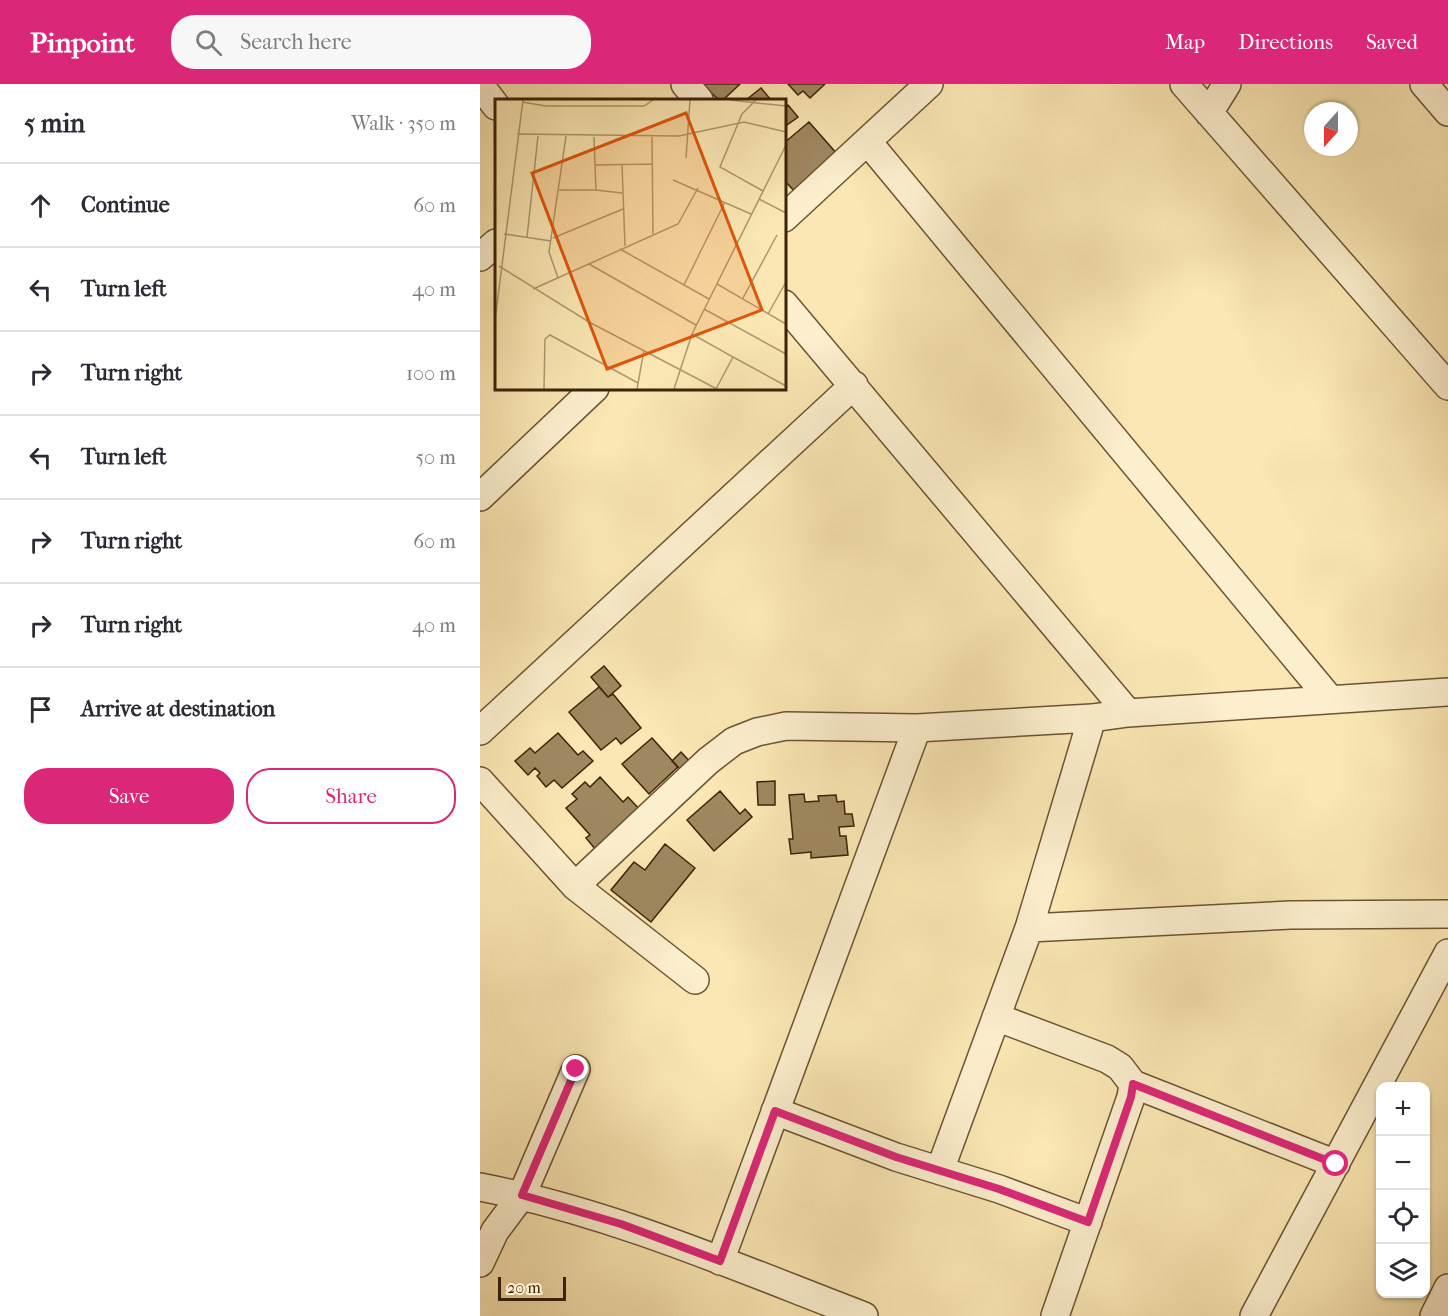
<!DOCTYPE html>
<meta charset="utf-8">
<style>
:root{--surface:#fff;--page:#f7f7f7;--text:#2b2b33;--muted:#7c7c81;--line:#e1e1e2;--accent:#db2777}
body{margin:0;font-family:"IM FELL French Canon",serif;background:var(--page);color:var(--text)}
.controls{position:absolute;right:18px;bottom:18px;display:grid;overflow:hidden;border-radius:12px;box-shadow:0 2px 4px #0004}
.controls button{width:54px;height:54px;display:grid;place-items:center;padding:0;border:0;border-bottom:2px solid var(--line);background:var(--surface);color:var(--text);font:30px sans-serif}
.compass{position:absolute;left:824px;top:18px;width:54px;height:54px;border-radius:50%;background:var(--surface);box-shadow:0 2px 4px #0004;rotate:201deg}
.scale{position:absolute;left:18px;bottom:15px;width:68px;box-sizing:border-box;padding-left:6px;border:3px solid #3d2206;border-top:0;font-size:16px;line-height:21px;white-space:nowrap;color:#3d2206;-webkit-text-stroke:4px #fcefce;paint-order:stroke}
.stop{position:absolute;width:18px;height:18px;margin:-14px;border:4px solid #db2777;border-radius:50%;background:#fff}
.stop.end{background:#db2777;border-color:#fff;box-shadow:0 2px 6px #0008}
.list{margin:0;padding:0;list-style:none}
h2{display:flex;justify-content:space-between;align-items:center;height:78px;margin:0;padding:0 24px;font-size:26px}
h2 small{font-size:20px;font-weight:400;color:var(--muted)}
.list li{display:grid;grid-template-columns:39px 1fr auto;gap:18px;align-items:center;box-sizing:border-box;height:84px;padding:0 24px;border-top:2px solid var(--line)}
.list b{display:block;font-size:22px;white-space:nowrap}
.list em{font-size:20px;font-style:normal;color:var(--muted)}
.actions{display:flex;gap:12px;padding:18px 24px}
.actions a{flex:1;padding:14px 0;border:2px solid var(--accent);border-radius:24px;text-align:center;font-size:21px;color:var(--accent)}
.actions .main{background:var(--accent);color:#fff}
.icon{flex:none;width:33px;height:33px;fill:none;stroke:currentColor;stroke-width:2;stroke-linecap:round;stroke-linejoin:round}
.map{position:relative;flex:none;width:968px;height:1232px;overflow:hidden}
header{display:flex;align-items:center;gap:36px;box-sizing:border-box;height:84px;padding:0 30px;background:var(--accent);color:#fff}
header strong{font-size:28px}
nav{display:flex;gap:33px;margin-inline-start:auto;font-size:21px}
.search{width:420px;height:54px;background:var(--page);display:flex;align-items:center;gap:15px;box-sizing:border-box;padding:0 21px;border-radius:24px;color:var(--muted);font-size:22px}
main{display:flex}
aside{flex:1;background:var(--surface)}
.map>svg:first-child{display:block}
</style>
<header>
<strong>Pinpoint</strong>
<div class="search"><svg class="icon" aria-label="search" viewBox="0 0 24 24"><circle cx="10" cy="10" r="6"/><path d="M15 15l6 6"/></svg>Search here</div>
<nav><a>Map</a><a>Directions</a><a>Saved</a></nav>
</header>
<main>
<aside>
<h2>5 min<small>Walk · 350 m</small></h2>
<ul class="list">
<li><svg class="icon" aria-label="ahead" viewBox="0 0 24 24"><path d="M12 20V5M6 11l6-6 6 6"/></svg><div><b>Continue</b></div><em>60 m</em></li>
<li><svg class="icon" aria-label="left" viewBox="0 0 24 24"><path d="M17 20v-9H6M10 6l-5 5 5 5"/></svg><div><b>Turn left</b></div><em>40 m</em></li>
<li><svg class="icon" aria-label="right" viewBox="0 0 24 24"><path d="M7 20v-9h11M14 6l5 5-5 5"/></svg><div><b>Turn right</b></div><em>100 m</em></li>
<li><svg class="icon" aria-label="left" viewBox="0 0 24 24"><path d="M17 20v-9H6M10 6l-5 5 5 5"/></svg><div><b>Turn left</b></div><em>50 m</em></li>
<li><svg class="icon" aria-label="right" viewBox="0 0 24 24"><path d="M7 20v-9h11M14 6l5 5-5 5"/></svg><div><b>Turn right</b></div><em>60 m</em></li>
<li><svg class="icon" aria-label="right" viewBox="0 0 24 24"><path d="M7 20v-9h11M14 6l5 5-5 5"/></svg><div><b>Turn right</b></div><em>40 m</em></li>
<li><svg class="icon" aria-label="arrive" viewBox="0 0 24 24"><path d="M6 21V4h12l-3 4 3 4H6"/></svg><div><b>Arrive at destination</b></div></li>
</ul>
<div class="actions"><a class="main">Save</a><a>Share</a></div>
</aside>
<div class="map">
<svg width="968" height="1232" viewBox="0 0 968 1232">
<rect width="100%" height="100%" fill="#fae7b3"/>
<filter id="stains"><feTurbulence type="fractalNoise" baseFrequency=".00333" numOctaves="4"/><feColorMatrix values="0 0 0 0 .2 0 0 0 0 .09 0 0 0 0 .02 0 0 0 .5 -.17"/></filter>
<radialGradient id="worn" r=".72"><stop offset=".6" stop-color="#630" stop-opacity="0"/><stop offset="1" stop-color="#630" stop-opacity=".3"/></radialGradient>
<path fill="#9f8860" stroke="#3d2206" stroke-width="1.5" d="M 222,0 L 260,0 L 243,16 L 239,16 Z
M 308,0 L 345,0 L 330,14 L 323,7 L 318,11 Z
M 281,4 L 291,16 L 266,16 Z
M 308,21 L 318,33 L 304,43 L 304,25 Z
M 329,38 L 358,71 L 316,109 L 304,96 L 304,59 Z
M 124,582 L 141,602 L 128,613 L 111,593 Z
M 119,603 L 128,613 L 133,610 L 161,644 L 141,660 L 136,654 L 121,666 L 89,628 Z
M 78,649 L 98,671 L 103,667 L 113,677 L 82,704 L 74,696 L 66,703 L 57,692 L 60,689 L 55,684 L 48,691 L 35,677 L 50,664 L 55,669 Z
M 172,654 L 198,683 L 169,710 L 142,680 Z
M 201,668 L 214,682 L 205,691 L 192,677 Z
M 120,693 L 143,718 L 148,713 L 161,727 L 116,766 L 106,754 L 110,751 L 86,724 L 97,715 L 92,710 L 105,698 L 110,703 Z
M 295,697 L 295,721 L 278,721 L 277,698 Z
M 240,707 L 260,730 L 265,725 L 272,733 L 234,767 L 207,736 Z
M 324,710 L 325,718 L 339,717 L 338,712 L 356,711 L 357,718 L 364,717 L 365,730 L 372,730 L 374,742 L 359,743 L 360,752 L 366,752 L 368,771 L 331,774 L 331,768 L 311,770 L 309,755 L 313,755 L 309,711 Z
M 185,760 L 215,784 L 171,838 L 131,806 L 154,778 L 165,786 Z"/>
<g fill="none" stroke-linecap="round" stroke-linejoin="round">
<g stroke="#6c5331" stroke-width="30">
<path id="minor" d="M 205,0 L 219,16
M 704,0 L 968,302
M 944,0 L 968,28
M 0,1 L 16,22
M 729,29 L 747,0
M 388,58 L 849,614
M 304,134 L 449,0
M 0,173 L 16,159
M 304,220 L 648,629
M 0,413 L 115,304
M 0,647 L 374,301
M 0,697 L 95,802 L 215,896
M 95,802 L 228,677 L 254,657 L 277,648 L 306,642 L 437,644 L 612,634 L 648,629 L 968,608
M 549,844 L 811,831 L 968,830
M 516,933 L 627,975 L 640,983 L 653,1000 L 651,1013 L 575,1232
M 653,1000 L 856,1080
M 295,1027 L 416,1073 L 519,1105 L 608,1138
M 460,1086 L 549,844 L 612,634
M 0,1103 C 133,1129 258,1184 384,1232
M 240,1177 L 437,644
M 0,1179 L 15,1147 L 42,1111 L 96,985
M 774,1232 L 968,869
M 954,1232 L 968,1204"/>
</g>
<use href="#minor" stroke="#fcefce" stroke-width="27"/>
</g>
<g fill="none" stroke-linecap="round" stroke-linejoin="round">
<path stroke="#db2777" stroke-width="8" d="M 96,985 L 42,1111 L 141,1140 L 240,1177 L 295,1027 L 416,1073 L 519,1105 L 608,1138 L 651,1013 L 653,1000 L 856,1080"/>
</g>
<g transform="translate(15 15)">
<rect width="291" height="291" fill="#fae7b3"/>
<path fill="none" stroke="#ae986e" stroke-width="1.5" d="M 235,1 L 291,7M 261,1 L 247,15 L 225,68 L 268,92M 27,3 L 51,7 L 149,7 L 158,1M 22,35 L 184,37 L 249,23 L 291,33M 99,38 L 101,91 L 127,94M 157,38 L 158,135M 191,59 L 195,1M 100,66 L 157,65M 127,66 L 130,147M 178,81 L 256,115M 64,91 L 101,91M 264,100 L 291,114M 9,135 L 56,142M 32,138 L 43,37M 58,139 L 128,110M 125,150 L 214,200M 94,165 L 201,226M 4,167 L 94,223 L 222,290M 63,179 L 54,153 L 71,37M 222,185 L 291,225M 189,186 L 230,103M 38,190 L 183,125 L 203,89M 248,199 L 282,136M 209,210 L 291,255M 273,215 L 291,183M 0,221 L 28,1M 197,235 L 238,258 L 221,290M 238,258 L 291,287M 49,290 L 50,240 L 55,236 L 143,284M 142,290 L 149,251M 179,290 L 197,235 L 291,46"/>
<path fill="#df560c" fill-opacity="0.15" stroke="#df560c" stroke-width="3" d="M 191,14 L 267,211 L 112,270 L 37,74 Z"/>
<rect width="291" height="291" fill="none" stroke="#3d2206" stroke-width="3"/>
</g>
<rect width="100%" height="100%" filter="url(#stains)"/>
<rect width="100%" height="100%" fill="url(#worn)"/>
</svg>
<div class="controls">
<button>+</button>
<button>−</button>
<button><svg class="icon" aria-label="locate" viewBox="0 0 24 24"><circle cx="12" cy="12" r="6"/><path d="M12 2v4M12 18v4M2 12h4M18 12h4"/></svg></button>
<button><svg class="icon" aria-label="layers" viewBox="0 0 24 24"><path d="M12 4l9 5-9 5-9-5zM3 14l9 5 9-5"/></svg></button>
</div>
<svg class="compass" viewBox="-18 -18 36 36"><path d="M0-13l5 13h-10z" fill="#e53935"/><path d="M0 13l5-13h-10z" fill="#7c7c81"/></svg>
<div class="scale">20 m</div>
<div class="stop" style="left:856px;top:1080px"></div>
<div class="stop end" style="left:96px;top:985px"></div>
</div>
</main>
